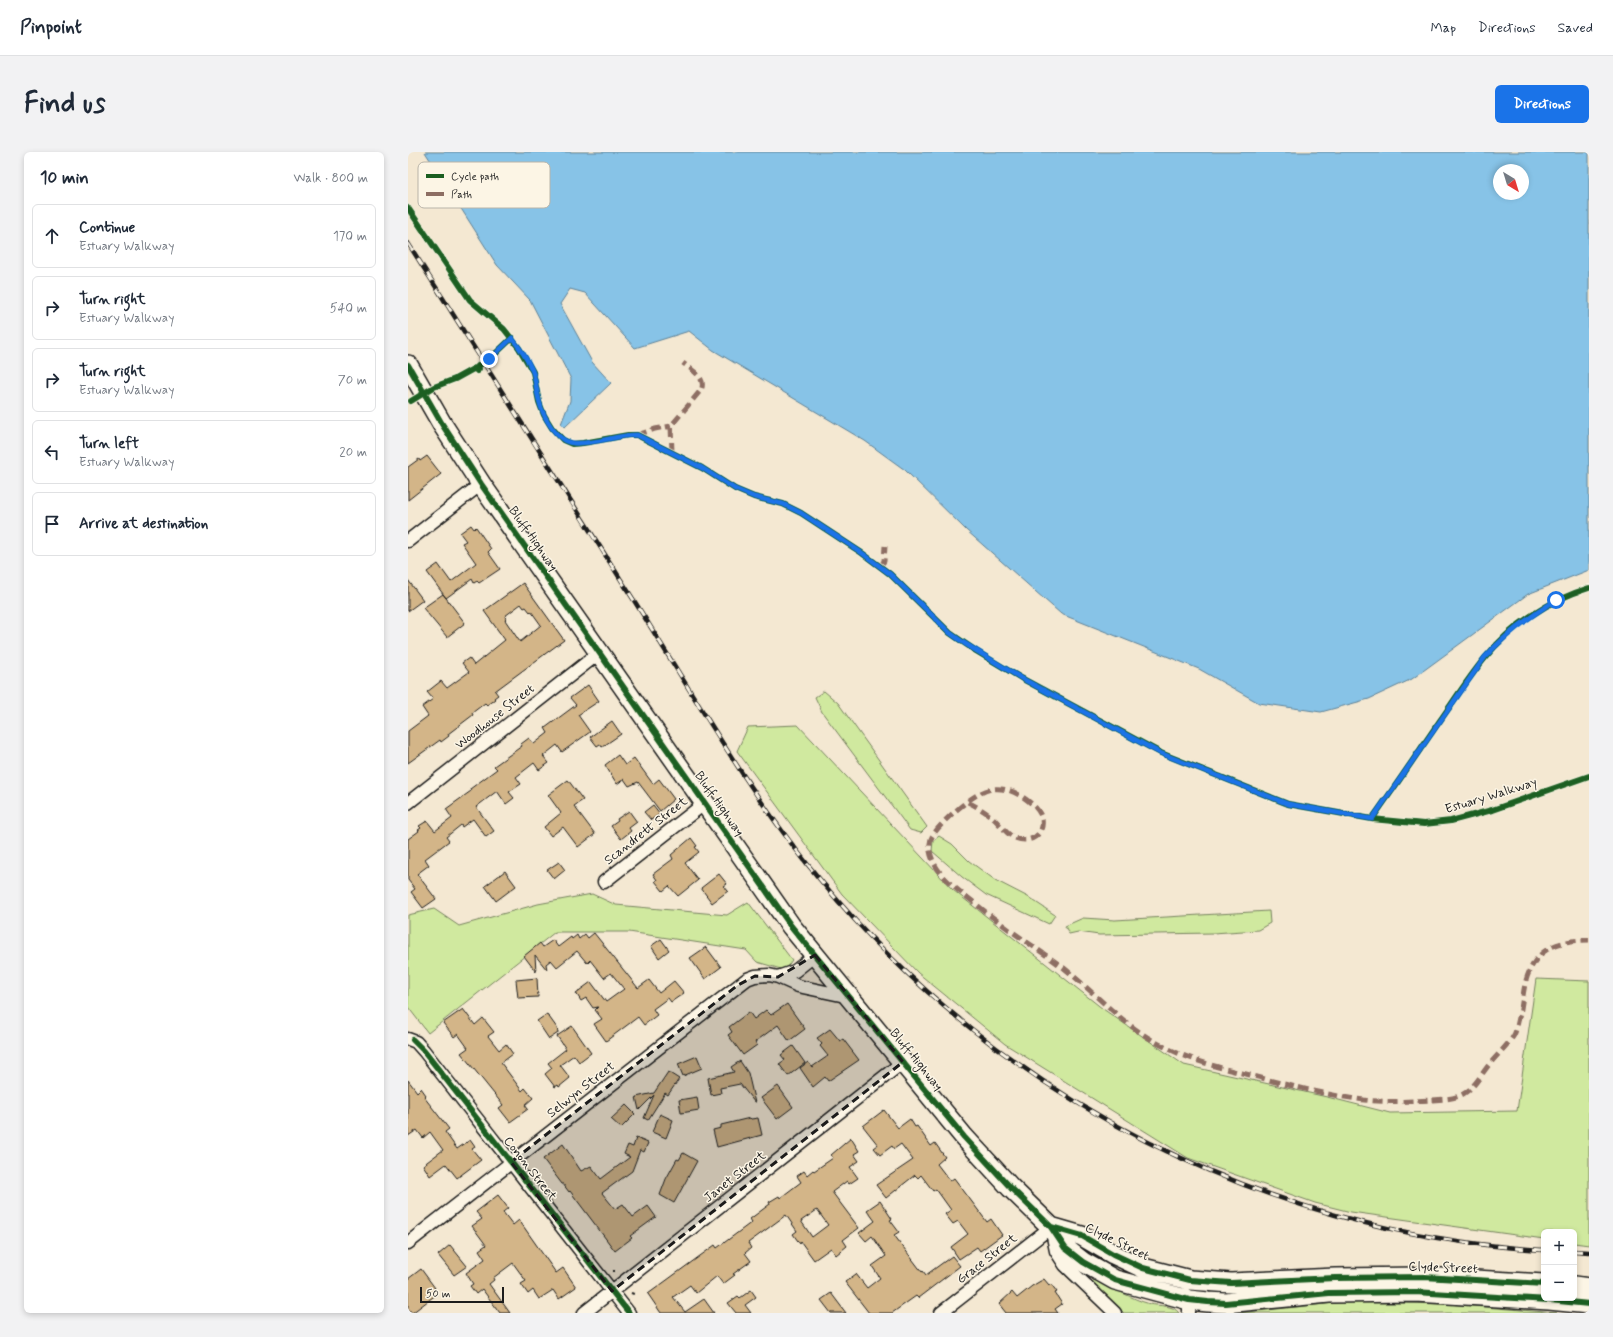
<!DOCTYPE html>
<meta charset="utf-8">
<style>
:root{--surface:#fff;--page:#f2f2f3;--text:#1f2937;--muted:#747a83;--line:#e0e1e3;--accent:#1a73e8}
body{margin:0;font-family:Mynerve,sans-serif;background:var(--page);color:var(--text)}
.controls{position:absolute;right:12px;bottom:12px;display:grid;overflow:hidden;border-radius:6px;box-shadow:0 2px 6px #0003}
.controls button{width:36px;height:36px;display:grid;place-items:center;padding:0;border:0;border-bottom:1px solid var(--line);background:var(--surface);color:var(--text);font:20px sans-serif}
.compass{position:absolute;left:1085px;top:12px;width:36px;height:36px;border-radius:50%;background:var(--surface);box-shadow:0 2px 6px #0003;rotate:142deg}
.scale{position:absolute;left:12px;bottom:10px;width:84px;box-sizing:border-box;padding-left:4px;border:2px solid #1c1c1c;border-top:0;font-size:11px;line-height:14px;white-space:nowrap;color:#1c1c1c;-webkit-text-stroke:3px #fcf5e5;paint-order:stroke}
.stop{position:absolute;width:12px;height:12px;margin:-9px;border:3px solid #1a73e8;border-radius:50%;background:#fff}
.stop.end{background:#1a73e8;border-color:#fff;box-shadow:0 1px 4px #0008}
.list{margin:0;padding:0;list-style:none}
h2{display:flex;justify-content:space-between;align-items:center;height:52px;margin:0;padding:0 16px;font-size:17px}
h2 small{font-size:13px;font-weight:400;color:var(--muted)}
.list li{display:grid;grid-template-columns:26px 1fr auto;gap:12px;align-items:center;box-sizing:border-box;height:64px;margin:0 8px 8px;padding:0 8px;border:1px solid var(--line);border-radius:6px}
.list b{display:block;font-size:15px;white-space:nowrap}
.list p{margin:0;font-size:13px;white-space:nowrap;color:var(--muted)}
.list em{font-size:13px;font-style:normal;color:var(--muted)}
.icon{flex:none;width:22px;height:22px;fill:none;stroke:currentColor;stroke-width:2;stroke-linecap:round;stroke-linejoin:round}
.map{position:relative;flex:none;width:1181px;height:1161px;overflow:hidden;border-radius:6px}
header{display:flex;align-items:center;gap:24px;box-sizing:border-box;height:56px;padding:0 20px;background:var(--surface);border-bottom:1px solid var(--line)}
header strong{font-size:19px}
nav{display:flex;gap:22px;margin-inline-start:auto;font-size:14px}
.intro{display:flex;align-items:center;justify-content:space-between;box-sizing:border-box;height:96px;padding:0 24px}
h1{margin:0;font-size:28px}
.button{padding:10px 18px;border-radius:6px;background:var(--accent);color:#fff;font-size:14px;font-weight:700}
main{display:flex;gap:24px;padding:0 24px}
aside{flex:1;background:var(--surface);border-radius:6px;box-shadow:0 2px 6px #0003}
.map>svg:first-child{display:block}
</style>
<header>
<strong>Pinpoint</strong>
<nav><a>Map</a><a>Directions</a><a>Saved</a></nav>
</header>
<div class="intro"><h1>Find us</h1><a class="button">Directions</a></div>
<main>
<aside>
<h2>10 min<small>Walk · 800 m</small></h2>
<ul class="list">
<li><svg class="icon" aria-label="ahead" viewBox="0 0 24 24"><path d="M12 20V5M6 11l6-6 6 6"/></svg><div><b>Continue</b><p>Estuary Walkway</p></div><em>170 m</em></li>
<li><svg class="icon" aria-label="right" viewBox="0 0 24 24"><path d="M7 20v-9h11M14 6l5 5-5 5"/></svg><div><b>Turn right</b><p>Estuary Walkway</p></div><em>540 m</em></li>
<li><svg class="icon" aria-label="right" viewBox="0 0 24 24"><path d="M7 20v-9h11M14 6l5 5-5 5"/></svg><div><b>Turn right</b><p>Estuary Walkway</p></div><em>70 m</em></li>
<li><svg class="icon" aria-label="left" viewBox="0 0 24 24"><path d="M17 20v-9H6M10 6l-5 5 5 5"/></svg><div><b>Turn left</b><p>Estuary Walkway</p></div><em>20 m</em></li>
<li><svg class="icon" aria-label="arrive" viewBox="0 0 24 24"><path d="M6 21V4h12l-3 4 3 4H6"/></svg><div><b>Arrive at destination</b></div></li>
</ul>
</aside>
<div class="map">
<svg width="1181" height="1161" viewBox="0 0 1181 1161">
<rect width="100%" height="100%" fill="#f4e8d2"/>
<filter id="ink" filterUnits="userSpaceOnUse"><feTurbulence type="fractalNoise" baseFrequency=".025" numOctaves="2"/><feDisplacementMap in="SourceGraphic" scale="8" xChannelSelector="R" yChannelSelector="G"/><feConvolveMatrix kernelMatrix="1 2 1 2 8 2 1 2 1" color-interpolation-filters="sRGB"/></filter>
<g filter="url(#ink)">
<path fill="#d0e99f" stroke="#76825e" d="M 416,539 L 430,551 L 519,675 L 513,681 L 502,678 L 414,560 L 407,545 Z
M 390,573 L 545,738 L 695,857 L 776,913 L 919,945 L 982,961 L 1109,959 L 1128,827 L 1181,829 L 1181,1093 L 1166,1091 L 1166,1080 L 1136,1080 L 1136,1087 L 943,1060 L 907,1051 L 780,1006 L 597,892 L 510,821 L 434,742 L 329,599 L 340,575 Z
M 531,684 L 544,692 L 561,709 L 587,728 L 620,745 L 647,763 L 641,772 L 578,743 L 554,725 L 524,699 L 525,689 Z
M 184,742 L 208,753 L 319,763 L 340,750 L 384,808 L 379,815 L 373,817 L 349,810 L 338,798 L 221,780 L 147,780 L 20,881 L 0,855 L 0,763 L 26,757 L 51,774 L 130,752 Z
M 861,759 L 862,771 L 850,778 L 805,781 L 691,783 L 670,780 L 661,782 L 657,774 L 675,766 L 707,768 Z
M 686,1128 C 705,1135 723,1147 742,1152 C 751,1154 766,1153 771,1161 L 716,1161 L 684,1130 Z
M 936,1150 L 1040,1152 L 1149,1161 L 830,1161 Z"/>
<path fill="#87c3e7" stroke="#5c8096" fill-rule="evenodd" d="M 17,0 L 1181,0 L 1181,418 L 1120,442 L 1004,527 L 961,547 L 913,560 L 851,551 L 791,517 L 653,462 L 558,378 L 497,318 L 457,289 L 305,198 L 281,179 L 227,196 L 177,141 L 162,137 L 152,152 L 184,210 L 203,231 L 157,275 L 153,272 L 162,249 L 163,227 L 122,148 L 89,113 ZM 1091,18 L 1115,18 L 1115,42 L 1091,42 Z"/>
<path fill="#d3b588" stroke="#1c1c1c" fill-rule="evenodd" d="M 19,304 L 33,322 L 0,348 L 0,315 L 11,307 L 12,309 Z
M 63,373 L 66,377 L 68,375 L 83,397 L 80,400 L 92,417 L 71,431 L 69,429 L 66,431 L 64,427 L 38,446 L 19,420 L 30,412 L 43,430 L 68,411 L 54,391 L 58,389 L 52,381 Z
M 0,428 L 15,448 L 0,459 Z
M 115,431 L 156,488 L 87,539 L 90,543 L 86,546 L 87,547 L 79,553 L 77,551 L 64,561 L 65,563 L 40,582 L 41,584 L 33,590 L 32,588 L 0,611 L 0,579 L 20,564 L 14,555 L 25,547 L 19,540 L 33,529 L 39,536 L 61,520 L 54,511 L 61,506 L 66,513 L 97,488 L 76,459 ZM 113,452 L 116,456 L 118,455 L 122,460 L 123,459 L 133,473 L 112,490 L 97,468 L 98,467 L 97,464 Z
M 35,442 L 57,471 L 39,485 L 15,456 Z
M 180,533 L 191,549 L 170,563 L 182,580 L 154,600 L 149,593 L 135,604 L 141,611 L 131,618 L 126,611 L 108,625 L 113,632 L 101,640 L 106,646 L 98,652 L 89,639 L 68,655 L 86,679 L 78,685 L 65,667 L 54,675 L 53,673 L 38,685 L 41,689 L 17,707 L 21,713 L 9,722 L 28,747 L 15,756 L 3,740 L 7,737 L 0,728 L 0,687 L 11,679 L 10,678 L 13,676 L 11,674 L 19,669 L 27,679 L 44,666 L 38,657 L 63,639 L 62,637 L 89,617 L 86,614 L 114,594 L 113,592 L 121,586 L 126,592 L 140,581 L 137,576 L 168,553 L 162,546 Z
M 204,569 L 213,582 L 194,595 L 192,592 L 189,594 L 182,585 Z
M 210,603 L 217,613 L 226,606 L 245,632 L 251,627 L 266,647 L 252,659 L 230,630 L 221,634 L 216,627 L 209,632 L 197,613 Z
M 160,628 L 175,648 L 166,654 L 187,682 L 170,695 L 155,675 L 143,684 L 136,675 L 153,661 L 140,643 Z
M 245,653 L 252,662 L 243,668 L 236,660 Z
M 221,659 L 229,670 L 221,676 L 223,679 L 213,687 L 203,674 L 210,669 L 209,667 Z
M 283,686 L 289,694 L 287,695 L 291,700 L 277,711 L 290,728 L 270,744 L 261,734 L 255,739 L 247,729 L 249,728 L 245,722 L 265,707 L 263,703 Z
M 151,710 L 157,718 L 146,727 L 139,718 Z
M 97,719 L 108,734 L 88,749 L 77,734 Z
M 311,722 L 319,732 L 316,734 L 320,739 L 304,751 L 293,736 Z
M 186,781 L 230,836 L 241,828 L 251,841 L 266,829 L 276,841 L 263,850 L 260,846 L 245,857 L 249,863 L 236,873 L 230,865 L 198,889 L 186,872 L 194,867 L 187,858 L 190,855 L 185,856 L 178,846 L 173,849 L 168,841 L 183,830 L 198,850 L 216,837 L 203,821 L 196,826 L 182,808 L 179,811 L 169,799 L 149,815 L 143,808 L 138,812 L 139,818 L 127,803 L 128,820 L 116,804 L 132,791 L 135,795 L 145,788 L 150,795 L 163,785 L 164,787 L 169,783 L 171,787 L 177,782 L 180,786 Z
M 253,787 L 261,798 L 251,806 L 243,794 Z
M 298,795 L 313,815 L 297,827 L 282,806 Z
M 129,826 L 130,845 L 110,846 L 108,828 Z
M 379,852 L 397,877 L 381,889 L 370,873 L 347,890 L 349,893 L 335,903 L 320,883 L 324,880 L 321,875 L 341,860 L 346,867 L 358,858 L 363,863 Z
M 55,857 L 67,873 L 75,866 L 86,880 L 80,884 L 91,898 L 98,892 L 105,902 L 93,911 L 114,939 L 117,936 L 125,946 L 117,953 L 120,957 L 102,970 L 91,956 L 95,953 L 53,901 L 60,896 L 50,882 L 46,885 L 35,871 Z
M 139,862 L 149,876 L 150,881 L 141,887 L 129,869 Z
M 164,874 L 183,901 L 171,910 L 166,903 L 152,913 L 162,926 L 151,935 L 150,933 L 147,935 L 137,922 L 144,916 L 140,911 L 158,897 L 149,884 Z
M 422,877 L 432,889 L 435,887 L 451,908 L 420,929 L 417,925 L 405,935 L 392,916 L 400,910 L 404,915 L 420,904 L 412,894 L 414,892 L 409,886 Z
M 385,894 L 397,911 L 380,924 L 371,912 L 377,908 L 373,903 Z
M 289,904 L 294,916 L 275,924 L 270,912 Z
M 332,909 L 340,921 L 347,951 L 332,932 L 312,936 L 313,941 L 303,943 L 300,926 L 326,920 L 323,915 Z
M 260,920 L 271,927 L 260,943 L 257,941 L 240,968 L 236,966 L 246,943 L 231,958 L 228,945 L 246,941 Z
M 0,928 L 9,940 L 13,936 L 18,943 L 16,945 L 41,977 L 37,980 L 49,997 L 62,988 L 67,995 L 64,997 L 73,1008 L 49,1026 L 38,1012 L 22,1024 L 15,1013 L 35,998 L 22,980 L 15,986 L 9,978 L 0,984 Z
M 370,934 L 385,955 L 369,967 L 353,946 Z
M 289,945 L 291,958 L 273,961 L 271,948 Z
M 218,953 L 227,962 L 213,976 L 203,967 Z
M 476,958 L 490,976 L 502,967 L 507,975 L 509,974 L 523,994 L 527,991 L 537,1005 L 529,1012 L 542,1029 L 546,1026 L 579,1070 L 583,1067 L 594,1083 L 572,1099 L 569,1095 L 551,1107 L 543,1095 L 560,1082 L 550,1069 L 545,1072 L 537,1062 L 543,1058 L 528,1037 L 525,1039 L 513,1023 L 510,1026 L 507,1023 L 478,1046 L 468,1033 L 505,1008 L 493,992 L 486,997 L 484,994 L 472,1003 L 466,996 L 470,993 L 455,974 Z
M 252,962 L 265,968 L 258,986 L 244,980 Z
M 342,966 L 343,967 L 350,966 L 354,983 L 309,995 L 305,978 L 313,976 L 313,973 Z
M 228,986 L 240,991 L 236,1000 L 232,998 L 224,1019 L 194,1041 L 207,1057 L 215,1052 L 225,1065 L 240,1054 L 248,1065 L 222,1084 L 224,1086 L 207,1099 L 162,1039 L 161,1040 L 155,1032 L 154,1032 L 135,1007 L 155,992 L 173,1019 L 183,1014 L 193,1027 L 222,1005 L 216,1002 L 220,993 L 225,995 Z
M 443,986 L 451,999 L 446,1002 L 451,1009 L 442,1015 L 450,1026 L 441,1032 L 439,1029 L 424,1040 L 451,1076 L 435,1088 L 439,1094 L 428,1103 L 423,1096 L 406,1108 L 393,1090 L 392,1092 L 385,1082 L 389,1079 L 378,1063 L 340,1091 L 343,1096 L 337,1101 L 343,1109 L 325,1122 L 327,1123 L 315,1132 L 309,1124 L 288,1141 L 282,1133 L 265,1145 L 277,1160 L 296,1147 L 306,1161 L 253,1161 L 240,1142 L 307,1093 L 309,1096 L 344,1070 L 342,1067 L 362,1052 L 361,1050 L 371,1044 L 372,1046 L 393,1030 L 389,1024 L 396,1019 L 399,1023 L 405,1018 L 406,1019 L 425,1006 L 423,1003 ZM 409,1058 L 420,1073 L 404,1085 L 393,1069 Z
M 275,1001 L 289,1009 L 266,1051 L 252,1043 L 258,1027 L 269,1007 L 271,1008 Z
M 90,1043 L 100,1056 L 95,1060 L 105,1073 L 111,1068 L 148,1121 L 155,1116 L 168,1135 L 151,1147 L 145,1138 L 131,1147 L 125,1138 L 120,1142 L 113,1132 L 118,1129 L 105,1111 L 85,1126 L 86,1128 L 81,1132 L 102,1161 L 92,1161 L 74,1137 L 68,1142 L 62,1134 L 65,1132 L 58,1121 L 77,1107 L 71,1098 L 78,1093 L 64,1074 L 74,1067 L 68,1060 Z
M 472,1049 L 484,1067 L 482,1068 L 491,1080 L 486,1083 L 514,1120 L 515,1119 L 518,1123 L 544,1104 L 552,1114 L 510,1146 L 508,1144 L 484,1161 L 461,1161 L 437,1130 L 448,1122 L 459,1136 L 472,1126 L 464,1114 L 478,1104 L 464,1084 L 458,1089 L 451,1081 L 467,1069 L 459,1058 Z
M 42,1093 L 59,1114 L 46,1123 L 30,1103 Z
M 13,1117 L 27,1136 L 25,1137 L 29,1142 L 4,1161 L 0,1156 L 0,1127 Z
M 636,1127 L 641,1133 L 643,1132 L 649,1140 L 647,1141 L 654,1152 L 647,1157 L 650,1161 L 598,1161 L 591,1152 L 604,1140 L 609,1146 L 624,1134 Z
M 343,1138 L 348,1145 L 337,1153 L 343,1161 L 328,1161 L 320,1151 L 330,1144 L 332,1146 Z
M 423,1141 L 438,1161 L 423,1161 L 413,1148 Z"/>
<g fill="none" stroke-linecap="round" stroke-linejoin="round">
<g stroke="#1c1c1c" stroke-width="15">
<path id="minor" d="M 0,389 L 73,332
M 0,651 L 191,501
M 196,730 L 297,651
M 370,825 L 387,819 L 407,803
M 0,887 L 8,890 L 16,899 L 221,1161
M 0,1091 L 339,827 L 347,824 L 361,823 L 370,825 L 390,834 L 442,845
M 777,1142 L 781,1148 L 781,1161
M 176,1161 L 495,910
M 533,1161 L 643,1075 L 648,1099 L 657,1113 L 707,1161"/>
</g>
<g stroke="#1c1c1c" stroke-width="22">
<path id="trunk" d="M 0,213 L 34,272 L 73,332 L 383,774 L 556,985 L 603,1036 L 643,1075 L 657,1096 L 675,1110 L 707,1128 L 781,1148 L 800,1150 L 818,1151 L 921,1141 L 1007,1140 L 1141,1148 L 1181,1152
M 643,1075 L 674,1084 L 705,1102 L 735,1116 L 782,1128 L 823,1131 L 927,1126 L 1016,1125 L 1136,1132
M 1166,1134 L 1181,1136"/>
</g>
<path stroke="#1c1c1c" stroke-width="2" stroke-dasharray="3 3" stroke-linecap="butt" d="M 206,1118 L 206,1120
M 223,1141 L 226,1142"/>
<use href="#minor" stroke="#fcf5e5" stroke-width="12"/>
<use href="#trunk" stroke="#fcf5e5" stroke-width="19"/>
<g stroke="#1c1c1c" stroke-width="4.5">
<path id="rail" d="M 0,91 C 76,211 151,331 227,450 C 287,545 342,644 414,730 C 591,945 858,1082 1136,1098
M 1166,1099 L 1181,1100"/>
</g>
<use href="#rail" stroke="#fcf5e5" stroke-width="3" stroke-dasharray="9" stroke-linecap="butt"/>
<path stroke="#8d6e63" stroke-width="5" stroke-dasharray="10 5" stroke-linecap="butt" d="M 229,283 L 247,277 L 263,274
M 264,300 L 263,274 L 293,238 C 299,226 284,218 275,211
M 472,415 L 476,409 L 477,394
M 560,650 C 569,655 577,659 585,666 C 592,672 598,682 607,686 C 629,695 644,672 627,655 C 616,644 601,635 585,637 C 568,638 534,669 525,683 C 522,687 521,694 522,699 C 526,723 552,739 569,753 C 597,776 627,795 656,816 C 688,842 716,874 753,893 C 781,908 812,916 842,923 C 879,933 918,943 956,948 C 983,951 1010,949 1037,947 C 1059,945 1065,935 1077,918 C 1084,908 1101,892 1106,883 C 1109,877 1110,868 1112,862 C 1114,852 1115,842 1117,832 C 1126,797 1148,788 1181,788"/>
<g stroke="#fcf5e5" stroke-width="8">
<path id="cycleway" d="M 0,56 L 62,148 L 96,177 L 111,196 L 125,220 L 131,250 L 136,263 L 144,276 L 155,288 L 164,292 L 175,291 L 220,283 L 229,283 L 294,316 L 327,337 L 346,345 L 375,352 L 393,361 L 454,401 L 482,422 L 542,481 L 568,499 L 613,526 L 753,601 L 880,652 L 964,667 L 1016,672 L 1043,669 L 1084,658 L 1181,624
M 0,213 L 34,272 L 73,332 L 383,774 L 556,985 L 603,1036 L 643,1075 L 657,1096 L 675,1110 L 707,1128 L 781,1148 L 800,1150 L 818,1151 L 921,1141 L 1007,1140 L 1141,1148 L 1181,1152
M 3,249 L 26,235 L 47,227 L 67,216 L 69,219 L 71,217 L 70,214 L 81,207 L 79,204 L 82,202 L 84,205 L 85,204 L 104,186
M 964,667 C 987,635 1009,602 1031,570 C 1046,549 1060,526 1077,506 C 1103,473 1141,448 1181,436
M 5,888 L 16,899 L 221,1161
M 643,1075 L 674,1084 L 705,1102 L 735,1116 L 782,1128 L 823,1131 L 927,1126 L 1016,1125 L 1136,1132"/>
</g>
<use href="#cycleway" stroke="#1b5e20" stroke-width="6"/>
</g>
</g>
<g fill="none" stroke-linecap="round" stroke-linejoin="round" filter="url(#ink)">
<path stroke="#1a73e8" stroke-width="5" d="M 81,207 L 79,204 L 82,202 L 85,204 L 104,186 C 112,196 119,206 124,218 C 128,227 128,238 131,248 C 134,262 148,290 165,291 C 186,293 208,283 229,283 L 294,316 L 327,337 L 346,345 L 375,352 L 393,361 L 454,401 L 482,422 L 542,481 L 556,491 L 613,526 L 752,601 L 880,652 L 964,667 L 1077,505 C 1098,482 1121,465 1148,448"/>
</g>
<path fill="#1c1c1c" fill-opacity="0.2" stroke="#1c1c1c" stroke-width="3" stroke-dasharray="8 5" stroke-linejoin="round" d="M 407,803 L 495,910 L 204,1139 L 103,1010 L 330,833 L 347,824 L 370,825 Z"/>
<g text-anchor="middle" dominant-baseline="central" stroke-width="3" stroke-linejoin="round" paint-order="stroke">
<g font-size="13" fill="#1c1c1c" stroke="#fcf5e5">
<text transform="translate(125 387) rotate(55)">Bluff Highway</text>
<text transform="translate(87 565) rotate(-38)">Woodhouse Street</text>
<text transform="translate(1083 644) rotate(-17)">Estuary Walkway</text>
<text transform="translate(311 652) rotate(55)">Bluff Highway</text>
<text transform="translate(238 679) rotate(-38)">Scandrett Street</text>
<text transform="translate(508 908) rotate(51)">Bluff Highway</text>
<text transform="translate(173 938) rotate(-38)">Selwyn Street</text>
<text transform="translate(122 1017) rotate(52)">Conon Street</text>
<text transform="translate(327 1025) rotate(-38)">Janet Street</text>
<text transform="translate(709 1090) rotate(26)">Clyde Street</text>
<text transform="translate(579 1107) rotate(-38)">Grace Street</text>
<text transform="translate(1035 1116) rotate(2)">Clyde Street</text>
</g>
</g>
<rect x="10" y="10" width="132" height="46" rx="6" fill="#fcf5e5" stroke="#b9b4a9" stroke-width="1"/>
<rect x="18" y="22" width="18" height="4" fill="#1b5e20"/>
<rect x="18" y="40" width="18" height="4" fill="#8d6e63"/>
<g font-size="11" fill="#1c1c1c">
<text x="43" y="28">Cycle path</text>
<text x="43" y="46">Path</text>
</g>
</svg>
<div class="controls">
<button>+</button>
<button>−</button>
</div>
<svg class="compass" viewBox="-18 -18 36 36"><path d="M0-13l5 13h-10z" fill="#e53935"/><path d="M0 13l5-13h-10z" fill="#747a83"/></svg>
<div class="scale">50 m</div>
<div class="stop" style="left:1148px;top:448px"></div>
<div class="stop end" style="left:81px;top:207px"></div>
</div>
</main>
